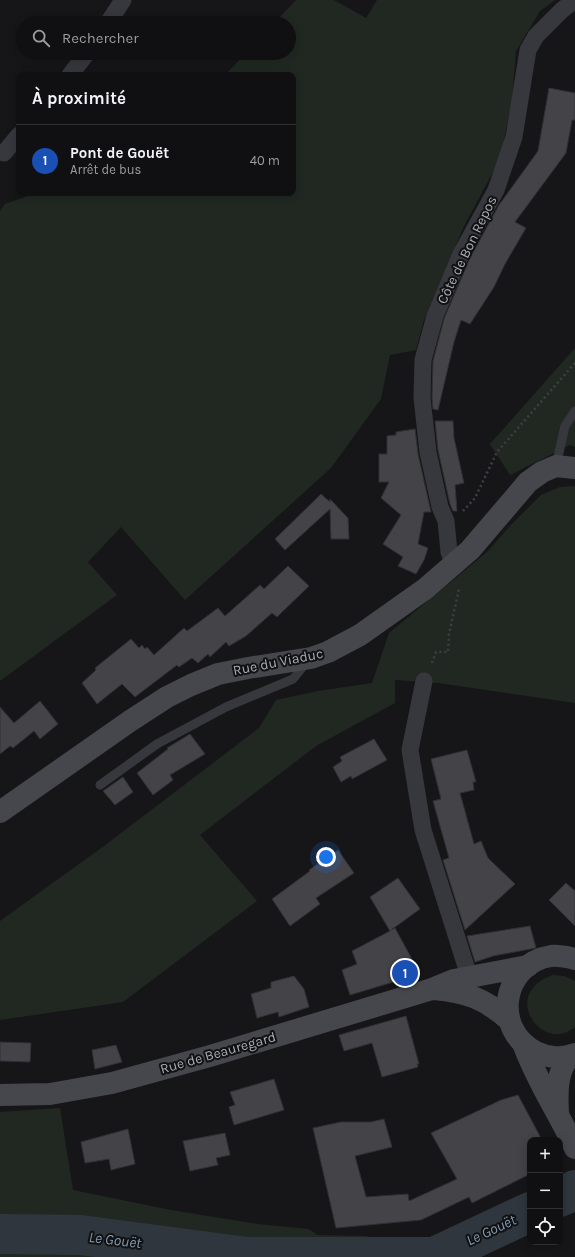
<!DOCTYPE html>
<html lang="fr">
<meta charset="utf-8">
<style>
:root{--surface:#101012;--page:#19191b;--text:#f1f3f6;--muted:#9c9d9f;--line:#303032;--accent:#ea580c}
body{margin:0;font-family:Karla,sans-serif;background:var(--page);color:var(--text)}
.controls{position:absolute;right:12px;bottom:12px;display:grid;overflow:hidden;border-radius:8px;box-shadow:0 2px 10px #0003}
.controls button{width:36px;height:36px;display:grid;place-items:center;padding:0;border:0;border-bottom:1px solid var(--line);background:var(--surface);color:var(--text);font:20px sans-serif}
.you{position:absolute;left:326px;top:857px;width:14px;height:14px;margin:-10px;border:3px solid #fff;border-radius:50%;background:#1a73e8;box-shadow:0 0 0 6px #1a73e833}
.badge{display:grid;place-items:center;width:26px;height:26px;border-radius:50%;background:var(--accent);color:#fff;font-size:13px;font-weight:700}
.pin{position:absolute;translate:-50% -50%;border:2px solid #fff;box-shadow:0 1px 4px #0006}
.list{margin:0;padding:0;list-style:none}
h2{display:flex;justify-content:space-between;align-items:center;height:52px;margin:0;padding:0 16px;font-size:17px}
h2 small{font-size:13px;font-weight:400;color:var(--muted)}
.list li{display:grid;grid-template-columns:26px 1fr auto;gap:12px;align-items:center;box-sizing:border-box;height:72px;padding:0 16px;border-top:1px solid var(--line)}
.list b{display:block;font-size:15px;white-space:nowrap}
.list p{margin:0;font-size:13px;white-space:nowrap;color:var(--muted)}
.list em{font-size:13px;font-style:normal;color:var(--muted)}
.icon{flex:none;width:22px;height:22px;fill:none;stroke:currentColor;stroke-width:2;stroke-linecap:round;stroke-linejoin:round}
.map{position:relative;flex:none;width:575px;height:1257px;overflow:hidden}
.search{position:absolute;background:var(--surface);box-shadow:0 2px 10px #0003;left:16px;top:16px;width:280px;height:44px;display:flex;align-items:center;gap:10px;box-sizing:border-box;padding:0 14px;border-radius:22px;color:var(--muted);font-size:15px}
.panel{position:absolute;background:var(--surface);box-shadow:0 2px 10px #0003;left:16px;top:72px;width:280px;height:124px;border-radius:8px}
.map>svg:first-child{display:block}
</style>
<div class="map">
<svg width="575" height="1257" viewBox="0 0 575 1257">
<rect width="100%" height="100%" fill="#161618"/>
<path fill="#212822" d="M 296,0 L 334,0 L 366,18 L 377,0 L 555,0 L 540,11 L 516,51 L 512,100 L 500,159 L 464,226 L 424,320 L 416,350 L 390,355 L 381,399 L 331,468 L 185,600 L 121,527 L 88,562 L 117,595 L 0,681 L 0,211 L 5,204 L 36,193 L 293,193 L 293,75 L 225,75 L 246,53 L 289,53 L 289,23 L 274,23 Z
M 575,348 L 575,447 L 570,445 L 510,475 L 490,444 Z
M 575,486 L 575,703 L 438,683 L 395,680 L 395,703 L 316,746 L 200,835 L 257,901 L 123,1002 L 0,1020 L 0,921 L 104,846 L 259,728 L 276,700 L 318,691 L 372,683 L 389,633 L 487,552 L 510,526 L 541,495 L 560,487 Z
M 553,975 L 564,976 L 575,981 L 575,1027 C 542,1055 499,993 553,975 Z
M 60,1108 L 73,1190 L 171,1210 L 257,1224 L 309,1229 L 317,1235 L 367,1236 L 375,1257 L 0,1257 L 0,1112 Z"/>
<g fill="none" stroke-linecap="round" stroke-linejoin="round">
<path stroke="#2f363d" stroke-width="40" d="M 560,1197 L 575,1190
M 0,1234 L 81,1235 L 247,1257 L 434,1257 L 530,1212"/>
</g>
<path fill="#434348" stroke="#313034" d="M 549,88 L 575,93 L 575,120 L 572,120 L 566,153 L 515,222 L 526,228 L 505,264 L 494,287 L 470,324 L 461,320 L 454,342 L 438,410 L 433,409 L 432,398 L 433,361 L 444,319 L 470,258 L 499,205 L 538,151 Z
M 435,421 L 453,421 L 454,438 L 464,483 L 455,485 L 457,511 L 453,511 L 450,504 L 438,450 Z
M 415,429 L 418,454 L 431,512 L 424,512 L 418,544 L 428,548 L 424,560 L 416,574 L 398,566 L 403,557 L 383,544 L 401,515 L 381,498 L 389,482 L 379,482 L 379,454 L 387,454 L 387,436 L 396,435 L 396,432 Z
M 321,494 L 330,502 L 330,499 L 348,518 L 349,539 L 331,539 L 330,509 L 285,550 L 275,539 Z
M 288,566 L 309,586 L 277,617 L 272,613 L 246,636 L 229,646 L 226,642 L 210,657 L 208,654 L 198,663 L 192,658 L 179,667 L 177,665 L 135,697 L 122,684 L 97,704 L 82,683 L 96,670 L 95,668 L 131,639 L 139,648 L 142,645 L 145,649 L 147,647 L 154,655 L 184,628 L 187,631 L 218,608 L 225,616 L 260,585 L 264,589 Z
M 40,701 L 58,724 L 40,739 L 34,731 L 13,748 L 10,746 L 0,754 L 0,707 L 14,723 Z
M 190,734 L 205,754 L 170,775 L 173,780 L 153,795 L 137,773 L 168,749 L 167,748 Z
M 374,739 L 387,760 L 352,779 L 351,776 L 341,782 L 333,767 L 342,761 L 340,757 Z
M 467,750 L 476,782 L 473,782 L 474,790 L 460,793 L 474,844 L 481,841 L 488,858 L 515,884 L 465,930 L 443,860 L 449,858 L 433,801 L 441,799 L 431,759 Z
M 123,777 L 133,792 L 115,805 L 103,791 Z
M 338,850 L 354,873 L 316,898 L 320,904 L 290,926 L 272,899 L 310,871 L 309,870 Z
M 398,878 L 420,909 L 391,930 L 395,928 L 420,974 L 350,995 L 342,970 L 357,964 L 352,951 L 390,931 L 370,897 Z
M 566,883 L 575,891 L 575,926 L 549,900 Z
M 530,926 L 536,948 L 493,956 L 475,962 L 467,936 Z
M 294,976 L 304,989 L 309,1007 L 279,1017 L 278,1012 L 257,1018 L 251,994 L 271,988 L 271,982 Z
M 406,1016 L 419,1064 L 417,1064 L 418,1067 L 382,1077 L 372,1043 L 344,1051 L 339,1035 Z
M 0,1042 L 31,1043 L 30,1062 L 0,1061 Z
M 116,1045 L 122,1062 L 95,1069 L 92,1050 Z
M 274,1079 L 284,1110 L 234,1125 L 229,1107 L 235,1105 L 230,1092 Z
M 518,1095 L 542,1140 L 530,1140 L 530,1174 L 472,1203 L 469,1197 L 421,1220 L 336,1228 L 313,1128 L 341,1122 L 371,1122 L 384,1119 L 392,1147 L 355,1156 L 366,1197 L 408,1194 L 409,1201 L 457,1179 L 431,1133 L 501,1100 Z
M 128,1129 L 135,1164 L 111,1170 L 109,1159 L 85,1163 L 81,1142 Z
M 225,1133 L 230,1155 L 216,1158 L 218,1165 L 190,1171 L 183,1141 Z"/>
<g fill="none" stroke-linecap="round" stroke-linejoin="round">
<path stroke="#3e3f44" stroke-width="2.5" stroke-dasharray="2 3" stroke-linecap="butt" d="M 463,511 L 475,498 L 497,452 L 575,363
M 432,663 L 436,652 L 448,652 L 449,634 L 459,589"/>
<path stroke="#37383d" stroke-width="9" d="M 556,466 L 565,426 L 575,411
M 100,785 L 157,744 L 226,707 L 293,679 L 307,662"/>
<path stroke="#37383d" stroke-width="17" d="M 108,23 L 123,0
M 70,75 L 87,53
M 4,153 L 19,135
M 454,565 L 449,552 L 446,521 L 440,507 L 428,452 L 422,398 L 423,360 L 435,316 L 461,254 L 496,190 L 514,137 L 528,50 L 536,36 L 562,10 L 575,0
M 424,681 L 410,750 L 423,830 L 469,976"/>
<path stroke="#46474d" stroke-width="22" d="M 0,812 L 130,721 L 167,697 L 191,685 L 218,674 L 248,668 L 311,658 L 328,652 L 360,635 L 425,589 L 470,550 L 528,482 L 542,472 L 556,466 L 575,468
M 575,959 C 567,957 559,955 551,956 C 501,964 492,1030 536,1052 C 548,1058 563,1059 575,1054
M 434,989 C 466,992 484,998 509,1020
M 523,1043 C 536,1080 558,1112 575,1148
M 0,1095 L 50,1094 L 112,1083 L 210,1056 L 432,989 L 454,980 L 528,966
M 558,1113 C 557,1094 556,1071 570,1056"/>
</g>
<g text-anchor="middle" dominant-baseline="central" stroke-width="4" stroke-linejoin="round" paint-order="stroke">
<g font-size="14" fill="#a9adb7" stroke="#111113">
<text transform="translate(467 250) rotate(-64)">Côte de Bon Repos</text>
<text transform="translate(278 662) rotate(-11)">Rue du Viaduc</text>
<text transform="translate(218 1053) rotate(-16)">Rue de Beauregard</text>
</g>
<g font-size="15" font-style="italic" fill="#8299b1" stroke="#111113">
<text transform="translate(491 1230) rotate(-25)">Le Gouët</text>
<text transform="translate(115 1240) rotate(7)">Le Gouët</text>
</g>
</g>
</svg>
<div class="controls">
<button>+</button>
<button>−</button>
<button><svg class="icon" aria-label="locate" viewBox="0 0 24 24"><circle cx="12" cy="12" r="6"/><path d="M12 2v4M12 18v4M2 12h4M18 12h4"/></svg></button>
</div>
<div class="you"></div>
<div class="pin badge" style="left:405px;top:973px;background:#1a4fb4">1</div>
<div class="search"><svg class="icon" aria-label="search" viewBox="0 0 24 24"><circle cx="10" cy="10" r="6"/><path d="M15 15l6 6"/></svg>Rechercher</div>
<section class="panel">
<h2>À proximité<small></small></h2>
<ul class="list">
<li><span class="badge" style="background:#1a4fb4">1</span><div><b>Pont de Gouët</b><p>Arrêt de bus</p></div><em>40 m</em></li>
</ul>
</section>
</div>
